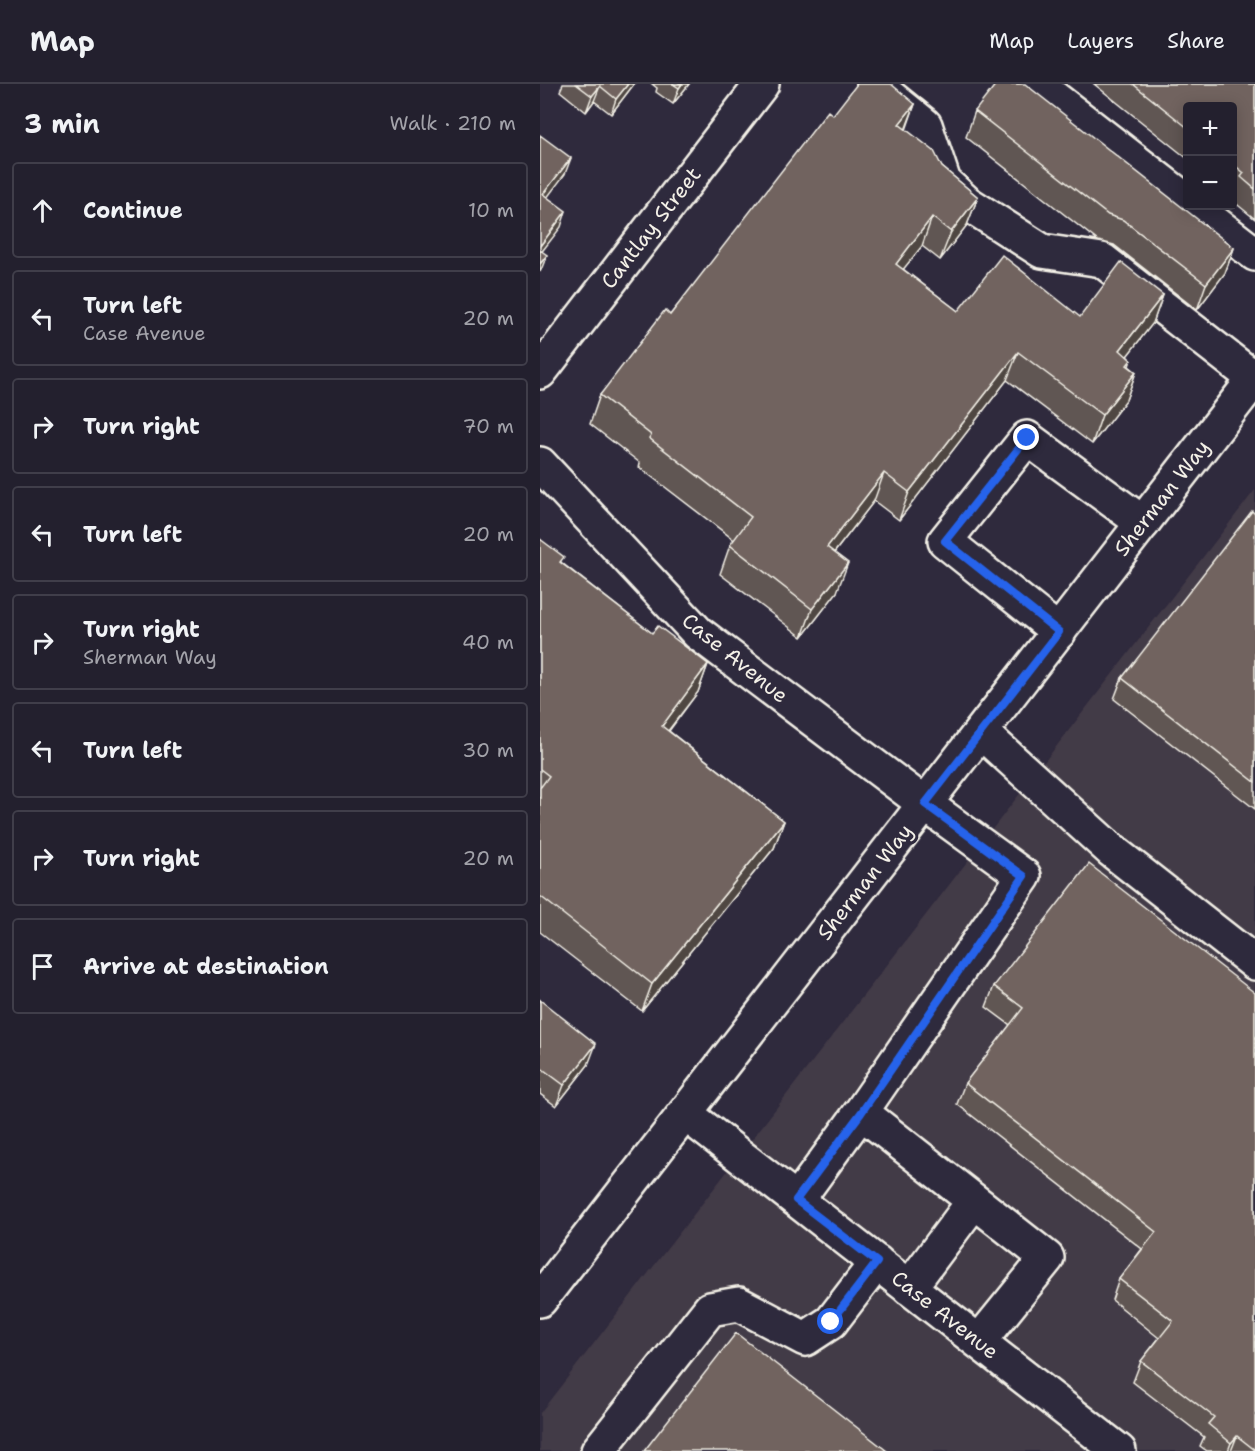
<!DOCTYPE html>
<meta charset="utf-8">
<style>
:root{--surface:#23202e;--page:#2f2d3a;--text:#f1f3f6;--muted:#a3a3aa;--line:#403e4a}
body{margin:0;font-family:"Shantell Sans",sans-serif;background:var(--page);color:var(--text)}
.controls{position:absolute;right:18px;top:18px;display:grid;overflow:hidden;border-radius:6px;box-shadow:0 3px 15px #0003}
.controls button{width:54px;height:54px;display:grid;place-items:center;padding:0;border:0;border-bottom:2px solid var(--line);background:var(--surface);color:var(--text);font:30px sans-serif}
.stop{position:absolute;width:18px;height:18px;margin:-14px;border:4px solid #2563eb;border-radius:50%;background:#fff}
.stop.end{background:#2563eb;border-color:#fff;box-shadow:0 2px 6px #0008}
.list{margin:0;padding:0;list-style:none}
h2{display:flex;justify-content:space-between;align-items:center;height:78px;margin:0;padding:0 24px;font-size:26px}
h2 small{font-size:20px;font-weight:400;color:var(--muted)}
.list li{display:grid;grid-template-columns:39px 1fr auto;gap:18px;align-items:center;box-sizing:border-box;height:96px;margin:0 12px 12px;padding:0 12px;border:2px solid var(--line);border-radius:6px}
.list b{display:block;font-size:22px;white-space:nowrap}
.list p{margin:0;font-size:20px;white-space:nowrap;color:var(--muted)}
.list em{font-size:20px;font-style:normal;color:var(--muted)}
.icon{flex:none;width:33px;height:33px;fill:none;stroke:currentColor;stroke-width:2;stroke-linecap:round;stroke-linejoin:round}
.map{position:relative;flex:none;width:715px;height:1367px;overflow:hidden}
header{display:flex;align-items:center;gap:36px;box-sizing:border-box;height:84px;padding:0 30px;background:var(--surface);border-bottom:2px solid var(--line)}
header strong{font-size:28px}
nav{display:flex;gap:33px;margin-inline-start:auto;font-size:21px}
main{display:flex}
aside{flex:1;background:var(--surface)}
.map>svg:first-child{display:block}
</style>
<header>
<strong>Map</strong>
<nav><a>Map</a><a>Layers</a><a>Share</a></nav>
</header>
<main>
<aside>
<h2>3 min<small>Walk · 210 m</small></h2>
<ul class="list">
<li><svg class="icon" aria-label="ahead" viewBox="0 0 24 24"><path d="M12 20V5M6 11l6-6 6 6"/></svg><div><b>Continue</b></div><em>10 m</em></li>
<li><svg class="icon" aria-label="left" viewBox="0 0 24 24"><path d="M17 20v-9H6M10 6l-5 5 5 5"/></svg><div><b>Turn left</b><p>Case Avenue</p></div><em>20 m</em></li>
<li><svg class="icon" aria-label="right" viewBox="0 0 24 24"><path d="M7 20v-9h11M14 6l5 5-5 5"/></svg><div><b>Turn right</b></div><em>70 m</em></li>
<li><svg class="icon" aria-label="left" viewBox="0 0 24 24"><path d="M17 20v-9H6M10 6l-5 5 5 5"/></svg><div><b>Turn left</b></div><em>20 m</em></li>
<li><svg class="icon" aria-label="right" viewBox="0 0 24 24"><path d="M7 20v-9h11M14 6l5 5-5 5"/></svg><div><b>Turn right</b><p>Sherman Way</p></div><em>40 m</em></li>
<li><svg class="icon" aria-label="left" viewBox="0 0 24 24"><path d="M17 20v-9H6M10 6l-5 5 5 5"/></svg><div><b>Turn left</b></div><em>30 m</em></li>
<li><svg class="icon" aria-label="right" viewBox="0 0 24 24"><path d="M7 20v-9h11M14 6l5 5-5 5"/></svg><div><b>Turn right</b></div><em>20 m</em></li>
<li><svg class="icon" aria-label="arrive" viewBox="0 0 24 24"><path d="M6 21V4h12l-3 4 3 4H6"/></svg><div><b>Arrive at destination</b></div></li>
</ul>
</aside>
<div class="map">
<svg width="715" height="1367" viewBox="0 0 715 1367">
<rect width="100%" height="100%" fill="#2f2a3d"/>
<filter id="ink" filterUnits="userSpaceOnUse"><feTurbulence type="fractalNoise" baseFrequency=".0167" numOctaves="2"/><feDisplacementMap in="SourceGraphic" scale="12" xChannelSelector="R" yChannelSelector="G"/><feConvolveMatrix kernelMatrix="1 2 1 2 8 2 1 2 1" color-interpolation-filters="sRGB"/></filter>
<g filter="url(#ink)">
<path fill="#433b47" d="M 715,406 L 715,1367 L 0,1367 L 0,1329 Z"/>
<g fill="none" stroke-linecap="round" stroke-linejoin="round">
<g stroke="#f4f1e8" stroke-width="38">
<path id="minor" d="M 334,0 L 385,41 L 404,98 L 427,119 L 502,167 L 562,176 L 715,295
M 496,0 L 648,118
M 653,122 L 715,170
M 0,288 L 222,0
M 0,380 L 158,549 L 385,720 L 484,792 L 321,1028 L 257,1116
M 519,548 L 405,457 L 487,354 L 603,439
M 441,648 L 571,766 L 715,879
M 321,1028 L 507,1174 L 439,1258
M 146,1030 L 579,1367
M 369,1204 L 434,1117
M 58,1367 L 170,1225 L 199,1220 L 265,1255 L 291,1238 L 337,1178"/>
</g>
<g stroke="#f4f1e8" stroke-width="38">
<path id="major" d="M 0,1216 L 715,294"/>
</g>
<use href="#minor" stroke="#2f2a3d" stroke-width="33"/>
<use href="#major" stroke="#2f2a3d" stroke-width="33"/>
</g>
<path fill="#615652" stroke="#f4f1e8" stroke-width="1.5" d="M 23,0 L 94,0 L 71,30 L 54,17 L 46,28 L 20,7 Z
M 112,0 L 149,0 L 133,20 L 116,8 L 117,4 Z
M 554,0 L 715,0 L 715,135 L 693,117 L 694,112 L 693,111 L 693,22 L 648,22 L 648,75 Z
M 375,20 L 366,46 L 402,83 L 438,113 L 427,141 L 400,176 L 382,162 L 363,185 L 418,227 L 540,233 L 623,211 L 613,239 L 587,272 L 591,276 L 589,282 L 596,288 L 586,316 L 552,360 L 467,296 L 359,436 L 334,417 L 294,469 L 297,508 L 262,553 L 180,490 L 190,461 L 194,456 L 99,383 L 100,379 L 50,340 L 60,311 L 130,231 L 293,31 Z
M 435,27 L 694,164 L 685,189 L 657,226 L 574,161 L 558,157 L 426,53 Z
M 715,430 L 715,725 L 574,615 L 582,594 Z
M 0,455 L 22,479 L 112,549 L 168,580 L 158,608 L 129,647 L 244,737 L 234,764 L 102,927 L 0,848 Z
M 454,902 L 715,909 L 715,1367 L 667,1367 L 660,1362 L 664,1353 L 593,1298 L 601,1277 L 619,1254 L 572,1216 L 579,1195 L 602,1165 L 417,1020 L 425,999 L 470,941 L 446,923 Z
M 0,916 L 48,981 L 16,1022 L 0,1010 Z"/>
<path fill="#4f4642" stroke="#f4f1e8" stroke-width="1.5" d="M 88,0 L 94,0 L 71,30 L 76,15 Z
M 142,0 L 149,0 L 133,20 L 139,4 Z
M 60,2 L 54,17 L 46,28 L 52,12 Z
M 375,20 L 364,49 L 359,40 Z
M 31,74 L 25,90 L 0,123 L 3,110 Z
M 438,113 L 427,141 L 400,176 L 411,148 Z
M 26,127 L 21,143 L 0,170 L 0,162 Z
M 392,133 L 382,162 L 345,208 L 356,180 Z
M 694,164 L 685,189 L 657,226 L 666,200 Z
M 7,171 L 1,186 L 0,188 L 0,180 Z
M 623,211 L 613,239 L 569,295 L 580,266 Z
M 478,268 L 467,296 L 359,436 L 369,408 Z
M 596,288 L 586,316 L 552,360 L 562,331 Z
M 344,389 L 334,417 L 276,492 L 287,463 Z
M 308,479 L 297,508 L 262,553 L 272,525 Z
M 168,580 L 158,608 L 111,669 L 122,642 Z
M 244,737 L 234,764 L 102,927 L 112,900 Z
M 56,960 L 48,981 L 16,1022 L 24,1001 Z
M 697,1352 L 691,1367 L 688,1367 L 691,1359 Z"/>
<path fill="#71645f" stroke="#f4f1e8" stroke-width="1.5" d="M 36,0 L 88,0 L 76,15 L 60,2 L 52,12 Z
M 133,0 L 142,0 L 139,4 Z
M 317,0 L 351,0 L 375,20 L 359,40 L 394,67 L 402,83 L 438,113 L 411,148 L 392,133 L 356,180 L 418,227 L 462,171 L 540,233 L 581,178 L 623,211 L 580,266 L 591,276 L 587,281 L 596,288 L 562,331 L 478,268 L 369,408 L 344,389 L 287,463 L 308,479 L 272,525 L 190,461 L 211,433 L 109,354 L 111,351 L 60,311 L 125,226 L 130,231 L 288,27 L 293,31 Z
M 456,0 L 485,0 L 694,164 L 666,200 L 583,136 L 568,131 L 435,27 Z
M 593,0 L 715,0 L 715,105 L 701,93 L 704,89 L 693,80 L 693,22 L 648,22 L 648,44 Z
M 0,51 L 31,74 L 3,110 L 26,127 L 0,162 Z
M 0,166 L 7,171 L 0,180 Z
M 712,427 L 715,430 L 715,698 L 582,594 Z
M 0,455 L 24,473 L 20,478 L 112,549 L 118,542 L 168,580 L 122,642 L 244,737 L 112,900 L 0,812 L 0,704 L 9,692 L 0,685 Z
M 549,780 L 715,909 L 715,1366 L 697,1352 L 691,1359 L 668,1340 L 674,1333 L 601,1277 L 633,1237 L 579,1195 L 616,1148 L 425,999 L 483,924 L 454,902 Z
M 0,916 L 56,960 L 24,1001 L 0,983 Z
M 196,1249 L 347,1367 L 104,1367 Z"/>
</g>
<g fill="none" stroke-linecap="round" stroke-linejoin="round" filter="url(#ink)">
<path stroke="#2563eb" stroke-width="8" d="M 291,1238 L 337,1178 L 256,1116 L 321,1029 L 484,792 L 385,720 L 519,548 L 405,457 L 487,354"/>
</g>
<g text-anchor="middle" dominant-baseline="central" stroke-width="6" stroke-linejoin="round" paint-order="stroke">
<g font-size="21" fill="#f4f1e8" stroke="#2f2a3d">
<text transform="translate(111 144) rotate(-52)">Cantlay Street</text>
<text transform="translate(622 414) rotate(-52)">Sherman Way</text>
<text transform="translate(195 574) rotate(39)">Case Avenue</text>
<text transform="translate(325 798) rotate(-52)">Sherman Way</text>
<text transform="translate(405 1231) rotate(38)">Case Avenue</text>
</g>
</g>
</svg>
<div class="controls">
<button>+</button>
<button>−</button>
</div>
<div class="stop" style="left:291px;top:1238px"></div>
<div class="stop end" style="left:487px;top:354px"></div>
</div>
</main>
